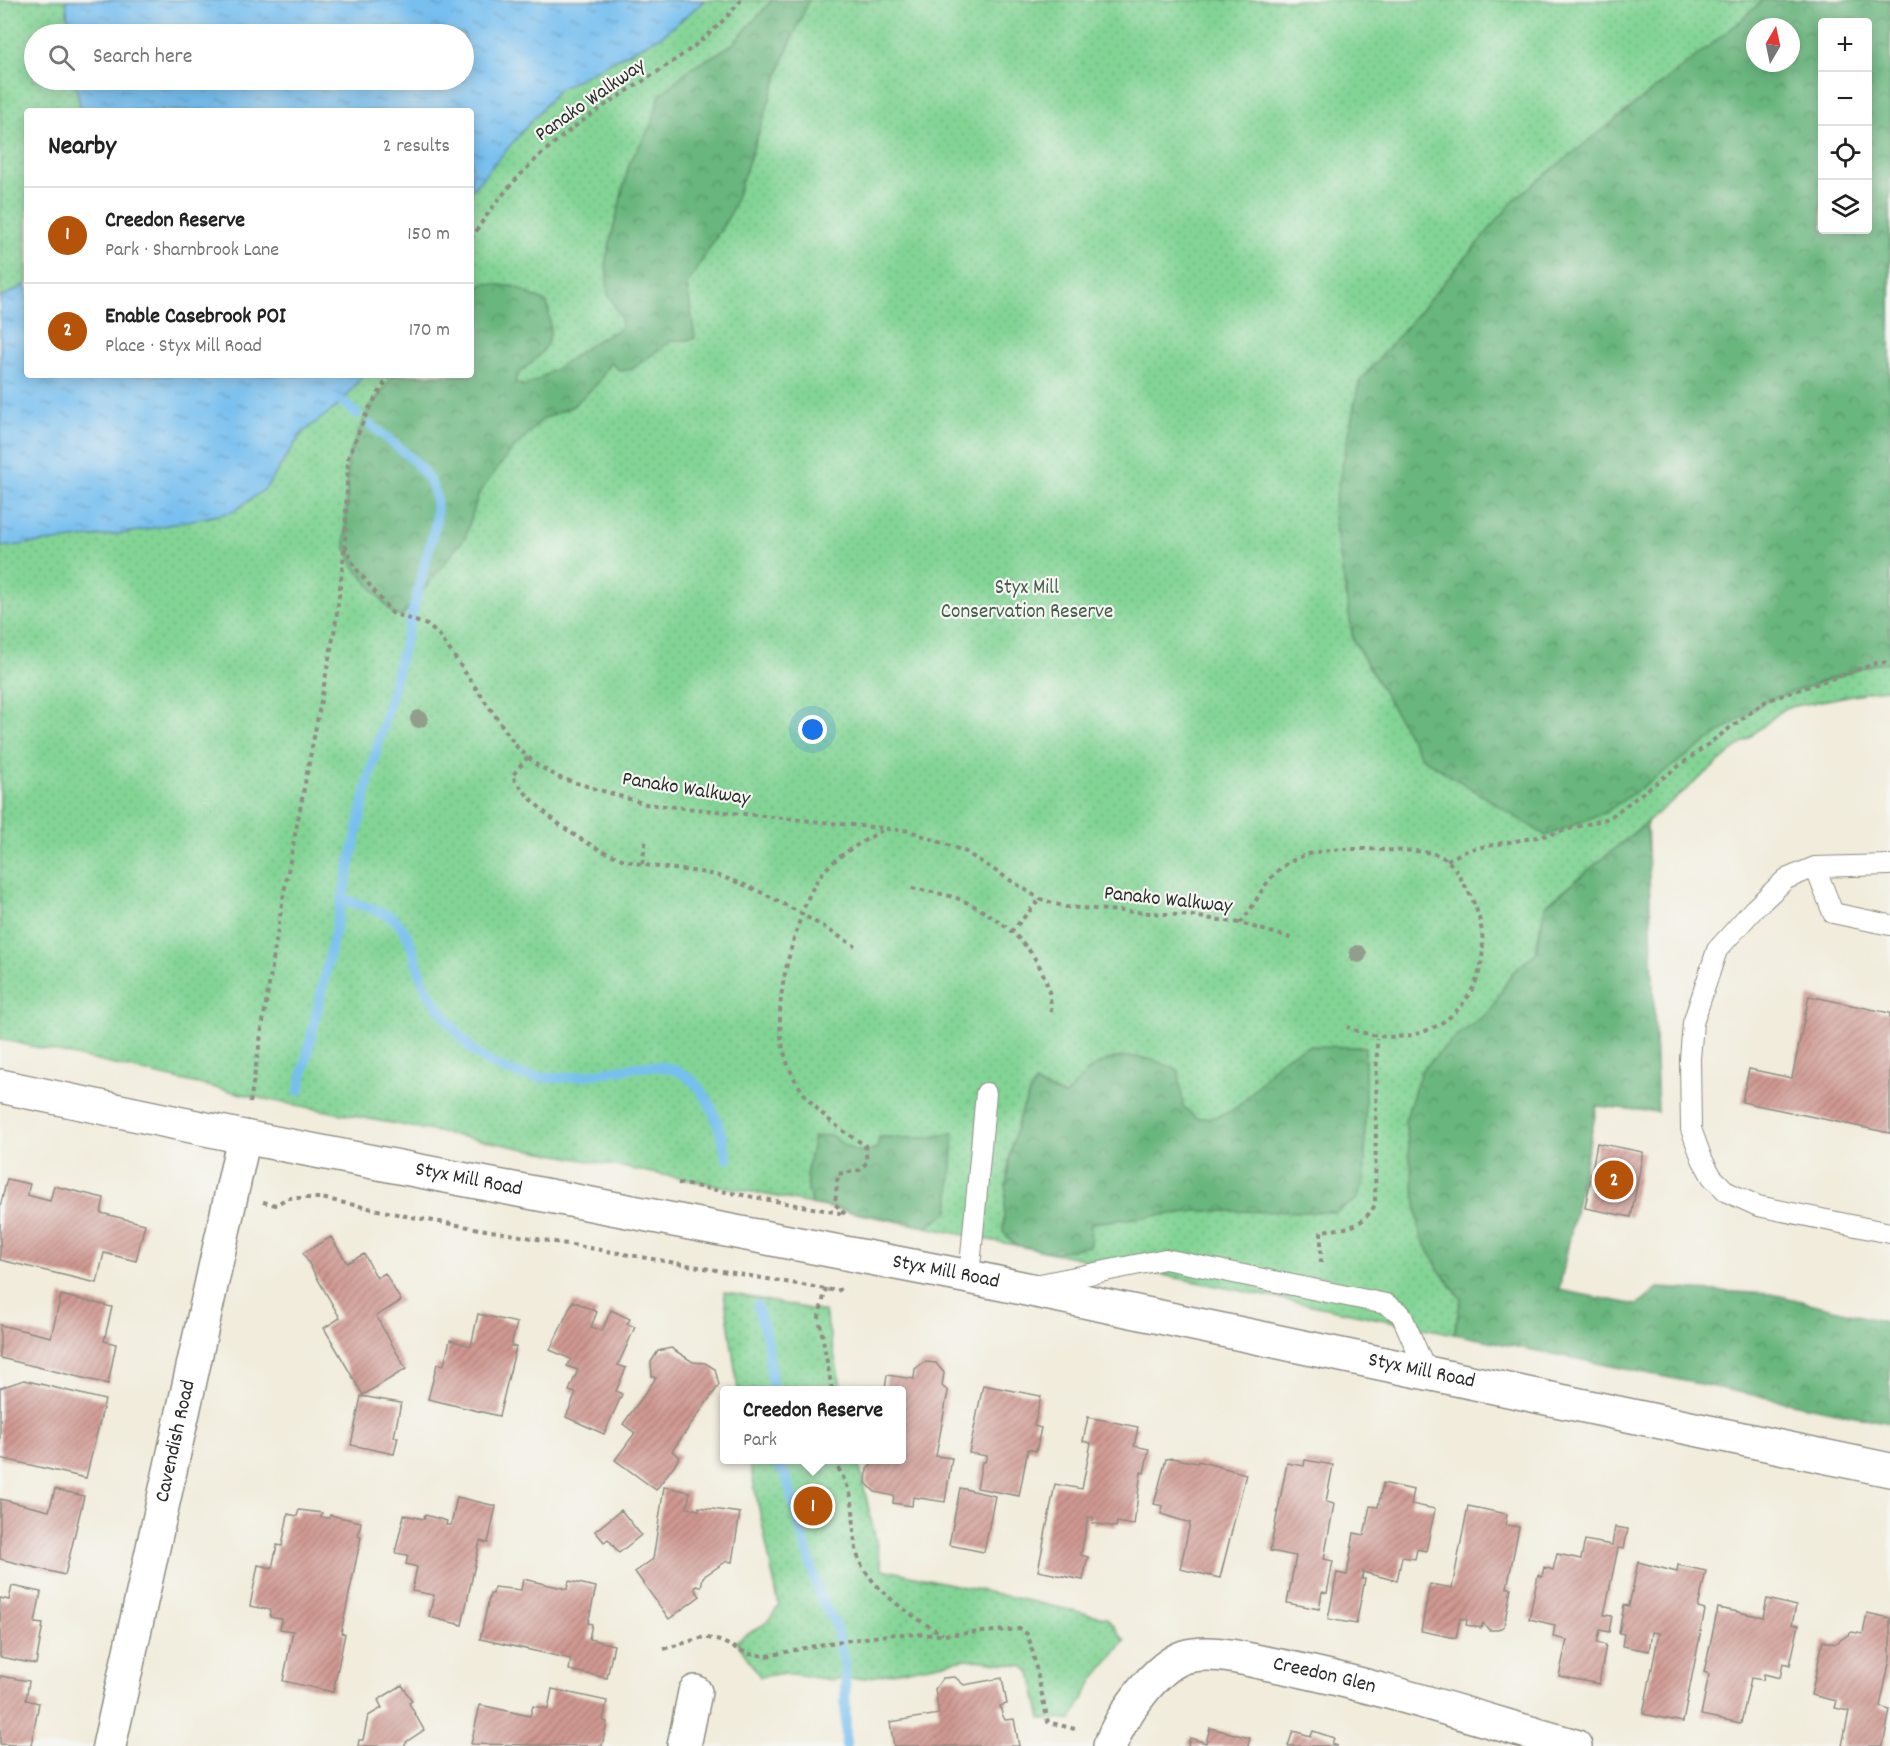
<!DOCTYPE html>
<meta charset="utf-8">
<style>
:root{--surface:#fff;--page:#f6f6f6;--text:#222;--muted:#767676;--line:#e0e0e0;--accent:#b45309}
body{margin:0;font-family:Dekko,sans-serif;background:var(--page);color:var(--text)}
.controls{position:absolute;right:18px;top:18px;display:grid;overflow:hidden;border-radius:6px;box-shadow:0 3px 15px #0003}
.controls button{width:54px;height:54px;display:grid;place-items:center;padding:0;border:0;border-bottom:2px solid var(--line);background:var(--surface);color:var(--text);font:30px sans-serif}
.compass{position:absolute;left:1746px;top:18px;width:54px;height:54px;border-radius:50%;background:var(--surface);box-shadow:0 3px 15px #0003;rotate:9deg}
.you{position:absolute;left:813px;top:730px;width:21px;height:21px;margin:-15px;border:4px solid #fff;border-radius:50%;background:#1a73e8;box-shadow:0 0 0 9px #1a73e833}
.badge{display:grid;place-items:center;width:39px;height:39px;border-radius:50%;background:var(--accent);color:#fff;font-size:20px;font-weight:700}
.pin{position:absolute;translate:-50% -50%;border:3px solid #fff;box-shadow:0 2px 6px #0006}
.popup{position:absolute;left:720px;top:1386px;width:186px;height:78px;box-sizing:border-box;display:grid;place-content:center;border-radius:6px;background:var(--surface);filter:drop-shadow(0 2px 4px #0005);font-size:20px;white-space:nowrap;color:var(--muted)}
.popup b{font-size:22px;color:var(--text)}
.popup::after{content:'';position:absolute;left:50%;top:100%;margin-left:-12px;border:12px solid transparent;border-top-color:var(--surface)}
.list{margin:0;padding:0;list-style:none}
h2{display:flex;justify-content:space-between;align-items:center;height:78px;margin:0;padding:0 24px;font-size:26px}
h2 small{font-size:20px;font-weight:400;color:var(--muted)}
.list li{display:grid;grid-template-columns:39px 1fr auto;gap:18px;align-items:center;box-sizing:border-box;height:96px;padding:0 24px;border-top:2px solid var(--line)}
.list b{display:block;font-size:22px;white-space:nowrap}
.list p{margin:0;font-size:20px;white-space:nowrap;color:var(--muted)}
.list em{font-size:20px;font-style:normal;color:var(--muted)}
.icon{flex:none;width:33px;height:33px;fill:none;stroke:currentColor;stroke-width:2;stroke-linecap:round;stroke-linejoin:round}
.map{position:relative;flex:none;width:1890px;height:1746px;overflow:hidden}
.search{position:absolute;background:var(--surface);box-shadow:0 3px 15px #0003;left:24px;top:24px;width:450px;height:66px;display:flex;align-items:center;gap:15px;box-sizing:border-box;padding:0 21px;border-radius:33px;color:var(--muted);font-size:22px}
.panel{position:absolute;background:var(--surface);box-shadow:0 3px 15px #0003;left:24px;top:108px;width:450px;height:270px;border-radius:6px}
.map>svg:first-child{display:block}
</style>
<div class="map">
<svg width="1890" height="1746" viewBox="0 0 1890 1746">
<defs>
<pattern id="green-dots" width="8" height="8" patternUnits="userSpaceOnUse" patternTransform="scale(1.5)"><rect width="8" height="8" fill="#82d495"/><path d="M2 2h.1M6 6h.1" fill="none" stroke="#70b681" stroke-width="1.8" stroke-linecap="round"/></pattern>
<pattern id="forest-crowns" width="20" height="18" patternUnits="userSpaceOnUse" patternTransform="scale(1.5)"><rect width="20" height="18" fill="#69b67e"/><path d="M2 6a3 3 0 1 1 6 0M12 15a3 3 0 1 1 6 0" fill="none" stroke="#579467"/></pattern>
<pattern id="water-ripples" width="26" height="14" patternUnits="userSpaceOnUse" patternTransform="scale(1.5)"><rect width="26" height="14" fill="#77bfef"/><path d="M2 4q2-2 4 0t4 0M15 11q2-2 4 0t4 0" fill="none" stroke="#629bc2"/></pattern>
<pattern id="building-hatch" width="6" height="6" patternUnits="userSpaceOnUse" patternTransform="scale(1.5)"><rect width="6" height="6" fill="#d09992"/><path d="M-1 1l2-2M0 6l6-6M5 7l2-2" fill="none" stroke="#a97d77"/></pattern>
</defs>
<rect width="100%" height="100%" fill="#f6f6f2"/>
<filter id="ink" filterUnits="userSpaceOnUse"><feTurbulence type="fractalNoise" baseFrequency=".0167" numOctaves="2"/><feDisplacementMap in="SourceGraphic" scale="12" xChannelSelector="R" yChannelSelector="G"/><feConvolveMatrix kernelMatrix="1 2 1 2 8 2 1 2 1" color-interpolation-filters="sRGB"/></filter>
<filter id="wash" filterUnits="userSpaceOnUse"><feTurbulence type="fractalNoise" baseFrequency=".008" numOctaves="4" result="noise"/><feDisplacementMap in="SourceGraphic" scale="24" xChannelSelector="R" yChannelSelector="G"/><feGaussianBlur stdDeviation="1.35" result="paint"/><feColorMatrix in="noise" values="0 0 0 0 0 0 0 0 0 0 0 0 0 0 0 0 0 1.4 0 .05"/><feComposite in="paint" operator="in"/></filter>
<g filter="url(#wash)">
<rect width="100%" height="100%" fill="#f1ecdb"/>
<path fill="url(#green-dots)" stroke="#568060" stroke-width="1.5" fill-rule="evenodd" d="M 0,0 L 1890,0 L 1890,688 L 1785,708 L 1545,906 L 1454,1334 L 742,1190 L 269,1100 L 0,1039 ZM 1822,22 L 1868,22 L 1868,230 L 1822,230 ZM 1755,27 L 1791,27 L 1791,63 L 1755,63 ZM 34,34 L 464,34 L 464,80 L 34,80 ZM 27,111 L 471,111 L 471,375 L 27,375 Z
M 724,1292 L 825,1312 L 842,1390 L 738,1390 Z
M 749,1460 L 858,1460 L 882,1569 L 1107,1618 L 1125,1641 L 1094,1679 L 1072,1719 L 1041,1719 L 1031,1673 L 1023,1666 L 967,1659 L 865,1678 L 830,1680 L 785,1673 L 760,1677 L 736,1641 L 766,1623 L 779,1606 Z"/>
<path fill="url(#forest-crowns)" stroke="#4a7054" stroke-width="1.5" fill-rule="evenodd" d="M 772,0 L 809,0 L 786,53 L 731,213 L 687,285 L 695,338 C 686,342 680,339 671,341 L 631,370 L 620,371 L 610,362 L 599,382 L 573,406 L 543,419 L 510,452 L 479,493 L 465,538 L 401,617 L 392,613 L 354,566 L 345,545 L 348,458 L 368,410 L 394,375 L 471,375 L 471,292 L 485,283 L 516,287 L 547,303 C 554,333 552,348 526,367 C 520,372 516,374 515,382 L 524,386 C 559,373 584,342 619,330 L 622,322 L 620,315 L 608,294 L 606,259 L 629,164 L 650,127 L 660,95 L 687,71 L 733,44 Z
M 1763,0 L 1890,0 L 1890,662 L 1877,663 L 1766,701 L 1606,812 L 1546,836 L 1421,757 L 1353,640 L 1333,511 L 1359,382 L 1517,197 L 1737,24 ZM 1822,22 L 1868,22 L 1868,230 L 1822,230 ZM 1755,27 L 1791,27 L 1791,63 L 1755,63 Z
M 1647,822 L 1658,1112 L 1597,1106 L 1559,1290 L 1637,1305 L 1658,1288 L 1773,1294 L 1890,1323 L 1890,1423 L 1454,1334 L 1461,1299 L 1439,1270 L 1420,1234 L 1405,1121 L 1421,1071 L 1453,1039 L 1490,1011 L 1512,973 L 1536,952 L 1545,906 Z
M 1309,1046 L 1365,1047 L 1365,1178 L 1358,1199 L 1336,1212 L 1199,1211 L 1091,1223 L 1090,1246 L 1054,1253 L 1015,1245 L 1003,1232 C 1006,1180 1008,1129 1035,1083 L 1065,1096 C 1075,1085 1086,1070 1099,1064 C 1125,1050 1155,1058 1179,1071 L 1183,1106 L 1196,1118 C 1243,1120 1250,1088 1280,1061 C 1287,1055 1300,1050 1309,1046 Z
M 954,1133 L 949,1212 L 927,1227 L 811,1204 L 806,1176 L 814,1137 L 831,1135 C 846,1147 858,1157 877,1148 L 879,1137 L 925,1138 Z"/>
<path fill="url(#water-ripples)" stroke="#51758d" stroke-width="1.5" d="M 66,0 L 705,0 L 663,35 L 559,89 L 471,191 L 471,111 L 81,111 L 75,80 L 464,80 L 464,34 L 69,34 Z
M 27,284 L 27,375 L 363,375 L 343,402 L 302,433 L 266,488 L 233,512 L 128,533 L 1,547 L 0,298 Z"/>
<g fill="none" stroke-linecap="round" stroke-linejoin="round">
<path stroke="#77bfef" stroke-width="10" d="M 343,402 L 357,414
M 343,899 C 358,905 381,909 394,919 C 413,935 415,963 424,984 C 430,998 465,1044 476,1053 C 484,1060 494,1065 504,1069 C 602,1109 695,993 727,1159
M 299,1091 L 370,775 L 436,522 C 436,514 437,506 436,498 C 431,468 393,444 371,425
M 757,1306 L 767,1338 L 773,1390
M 774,1460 L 786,1476 L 816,1584 L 823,1603 L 836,1625 L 845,1668 L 846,1746"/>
</g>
<g id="blocks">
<path fill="url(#building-hatch)" d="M 1809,996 L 1890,1013 L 1890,1133 L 1742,1102 L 1749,1069 L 1792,1078 Z
M 1597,1143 L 1643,1152 L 1631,1217 L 1585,1208 Z
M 7,1179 L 30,1184 L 27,1195 L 50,1201 L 54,1186 L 104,1198 L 101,1213 L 145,1224 L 136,1261 L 104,1253 L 97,1283 L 0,1260 L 0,1207 Z
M 331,1237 L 347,1263 L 364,1254 L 377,1278 L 385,1273 L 401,1301 L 376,1316 L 406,1369 L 363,1395 L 324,1328 L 340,1318 L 303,1253 Z
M 61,1295 L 112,1307 L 104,1341 L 116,1344 L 108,1384 L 0,1358 L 0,1325 L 51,1337 Z
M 573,1301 L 597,1312 L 591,1327 L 602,1331 L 611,1310 L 630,1319 L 627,1324 L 635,1327 L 618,1365 L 626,1368 L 616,1391 L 622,1394 L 604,1434 L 566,1417 L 576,1393 L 569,1391 L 578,1370 L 567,1366 L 571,1359 L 550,1350 Z
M 478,1314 L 517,1323 L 511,1346 L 516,1347 L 499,1416 L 428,1399 L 437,1364 L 444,1365 L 450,1340 L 471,1346 Z
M 671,1348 L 693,1362 L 705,1363 L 715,1369 L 719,1385 L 672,1451 L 680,1457 L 656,1490 L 615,1460 L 635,1433 L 623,1424 L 656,1378 L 652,1376 L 651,1362 L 658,1351 Z
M 925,1362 L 936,1363 L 944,1373 L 942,1386 L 948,1391 L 936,1456 L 952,1458 L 945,1502 L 913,1497 L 912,1506 L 893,1503 L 894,1496 L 875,1492 L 866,1483 L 867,1469 L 876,1460 L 902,1460 L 902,1390 L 885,1390 L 887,1375 L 914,1379 L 915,1369 Z
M 24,1380 L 105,1400 L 86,1478 L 0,1458 L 0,1388 Z
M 983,1385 L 1041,1396 L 1034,1426 L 1041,1428 L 1036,1451 L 1028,1449 L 1019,1496 L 977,1488 L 982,1462 L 985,1462 L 987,1456 L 969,1453 Z
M 361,1396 L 401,1403 L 394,1437 L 398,1437 L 394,1454 L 351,1445 Z
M 1088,1417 L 1138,1427 L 1134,1446 L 1149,1449 L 1144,1473 L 1141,1472 L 1134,1525 L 1117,1522 L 1116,1527 L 1092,1523 L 1094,1518 L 1088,1517 L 1081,1555 L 1088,1557 L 1083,1580 L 1038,1571 L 1055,1484 L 1082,1489 L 1091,1443 L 1083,1441 Z
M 1172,1458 L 1197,1463 L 1198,1461 L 1246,1474 L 1220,1578 L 1180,1569 L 1190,1523 L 1161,1514 L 1163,1506 L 1154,1504 L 1166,1459 Z
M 1305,1460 L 1333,1465 L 1326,1502 L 1334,1504 L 1324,1559 L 1333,1561 L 1327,1593 L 1322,1592 L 1319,1609 L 1287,1603 L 1296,1556 L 1270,1551 L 1287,1463 L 1304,1466 Z
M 1383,1483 L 1414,1490 L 1411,1504 L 1435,1509 L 1426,1551 L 1417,1549 L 1415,1559 L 1402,1557 L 1397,1581 L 1363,1572 L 1362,1579 L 1365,1579 L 1356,1624 L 1328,1619 L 1337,1573 L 1347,1575 L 1354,1533 L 1364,1535 L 1370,1506 L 1378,1507 Z
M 664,1487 L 690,1492 L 687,1508 L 699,1510 L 699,1507 L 740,1513 L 732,1562 L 727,1561 L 703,1577 L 701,1587 L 696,1586 L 695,1590 L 700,1596 L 669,1619 L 635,1572 L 653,1559 Z
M 960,1488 L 995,1496 L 984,1552 L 949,1545 Z
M 55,1489 L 84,1496 L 65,1575 L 0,1559 L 0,1499 L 49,1511 Z
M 457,1497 L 496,1506 L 488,1543 L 480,1541 L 462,1625 L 429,1617 L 434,1595 L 412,1591 L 417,1567 L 406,1564 L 408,1555 L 395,1553 L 404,1515 L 424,1519 L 425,1515 L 447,1521 L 446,1525 L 451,1525 Z
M 1468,1506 L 1507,1514 L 1505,1525 L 1519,1527 L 1507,1588 L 1511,1588 L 1504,1626 L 1498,1630 L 1489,1630 L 1483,1623 L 1481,1628 L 1466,1625 L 1467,1620 L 1460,1618 L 1456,1638 L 1421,1631 L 1430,1584 L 1452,1588 Z
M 299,1510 L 322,1513 L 321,1517 L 329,1518 L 330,1515 L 361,1522 L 358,1536 L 361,1537 L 341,1633 L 345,1634 L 333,1692 L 283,1681 L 293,1631 L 280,1629 L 282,1619 L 270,1617 L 271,1610 L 250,1606 L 258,1565 L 272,1568 L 277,1545 L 282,1546 L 288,1514 L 297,1516 Z
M 621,1510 L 641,1535 L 619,1553 L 608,1539 L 604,1542 L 595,1531 Z
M 1615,1527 L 1628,1529 L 1624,1549 L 1618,1548 L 1604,1615 L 1612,1616 L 1609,1632 L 1600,1630 L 1597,1643 L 1606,1645 L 1599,1684 L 1559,1676 L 1567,1640 L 1553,1637 L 1555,1625 L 1529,1619 L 1538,1575 L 1542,1577 L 1544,1567 L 1553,1570 L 1557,1554 L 1581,1559 L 1585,1540 L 1612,1545 Z
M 1638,1562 L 1677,1572 L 1678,1565 L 1706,1571 L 1698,1608 L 1705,1610 L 1683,1722 L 1643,1714 L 1659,1633 L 1652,1632 L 1649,1651 L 1622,1646 L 1624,1634 L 1619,1633 L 1624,1605 L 1629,1606 Z
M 523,1579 L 567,1589 L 569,1581 L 596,1587 L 588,1623 L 592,1624 L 589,1639 L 614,1645 L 607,1678 L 569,1670 L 571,1659 L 480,1639 L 490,1594 L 493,1594 L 494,1587 L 521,1590 Z
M 12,1586 L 41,1592 L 35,1623 L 43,1624 L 36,1664 L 0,1657 L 0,1598 L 9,1600 Z
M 1767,1599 L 1796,1606 L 1792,1624 L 1799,1625 L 1790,1665 L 1783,1663 L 1780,1678 L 1764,1674 L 1763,1680 L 1751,1678 L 1741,1723 L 1701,1715 L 1709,1674 L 1704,1672 L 1718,1608 L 1763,1617 Z
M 1867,1613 L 1890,1618 L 1890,1659 L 1880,1707 L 1890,1710 L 1883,1746 L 1842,1746 L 1849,1711 L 1835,1708 L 1837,1701 L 1811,1695 L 1823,1641 L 1835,1644 L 1852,1632 L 1863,1634 Z
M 0,1676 L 29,1681 L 26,1700 L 39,1703 L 31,1746 L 0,1744 Z
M 955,1677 L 964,1685 L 1002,1678 L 1007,1704 L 1000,1706 L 1002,1714 L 1005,1720 L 1014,1719 L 1019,1746 L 894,1746 L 890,1722 L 939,1714 L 935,1689 L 943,1678 Z
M 402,1685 L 412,1701 L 409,1703 L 424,1730 L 406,1742 L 405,1746 L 358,1746 L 359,1740 L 363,1740 L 368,1716 L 382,1708 L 378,1700 Z
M 552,1689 L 607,1701 L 603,1721 L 607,1722 L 602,1746 L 471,1744 L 480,1705 L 530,1716 L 533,1706 L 548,1709 Z
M 1210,1728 L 1250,1738 L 1248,1746 L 1188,1746 L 1190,1738 L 1206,1743 Z
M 1293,1731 L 1311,1736 L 1313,1731 L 1334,1738 L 1332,1744 L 1338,1746 L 1288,1746 Z"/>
</g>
</g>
<g filter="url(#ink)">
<use href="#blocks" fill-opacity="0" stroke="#8e8c83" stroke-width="1.5"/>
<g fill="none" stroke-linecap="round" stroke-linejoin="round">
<g stroke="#8e8c83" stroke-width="22">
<path id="service" d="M 1890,865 L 1815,867 L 1786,879 L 1754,909 L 1717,950 L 1693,1023 L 1690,1059 L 1691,1129 L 1702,1159 L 1712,1177 L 1727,1192 L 1758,1206 L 1890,1233
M 1815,867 L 1833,913 L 1890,925
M 969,1277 L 986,1093
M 1035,1285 L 1165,1259 L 1386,1304 L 1401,1314 L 1426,1371"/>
</g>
<g stroke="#8e8c83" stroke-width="36">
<g id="minor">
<path d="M 684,1746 L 695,1692"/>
<path id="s1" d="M 1110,1746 C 1120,1717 1155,1667 1184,1657 C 1211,1649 1244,1659 1270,1664 C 1373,1684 1474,1717 1575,1746"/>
</g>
</g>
<g stroke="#8e8c83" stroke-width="36">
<g id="tertiary">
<path id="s2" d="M 0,1086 L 244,1137 L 969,1277 L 1890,1470"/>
<path id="s3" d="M 109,1746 L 244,1137"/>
</g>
</g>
<path stroke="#8e8c83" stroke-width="4" stroke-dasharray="4.5 4.5" stroke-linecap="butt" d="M 471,239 C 501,190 541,150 588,117 C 641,79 700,53 741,0
M 390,375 L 368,410 L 348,458 L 345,545 L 354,566 L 392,613 L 427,625 L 439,635 L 517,747 L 537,765 L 560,778 L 646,804 L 910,831 L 964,851 L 1040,899 L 1066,907 L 1192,916 L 1240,923 L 1294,939
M 528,757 L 512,776 C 539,814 586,849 632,862 C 661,870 692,868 722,877 C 768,891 813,921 855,946
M 1447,860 L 1471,849 L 1548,835 L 1609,818 L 1766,701 L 1877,663 L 1890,662
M 642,864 L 646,838
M 912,888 C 930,892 949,894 966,902 C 1010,923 1052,961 1051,1013
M 1240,923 C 1253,909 1259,892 1271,878 C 1298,845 1347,848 1385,850 C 1402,851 1434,849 1447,860 C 1456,868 1462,881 1468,891 C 1516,978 1440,1067 1347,1027
M 1011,932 L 1040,899
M 250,1103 L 284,892 L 335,628 L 345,546
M 678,1183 L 845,1214
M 263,1202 L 276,1205 L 287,1198 L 321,1198 L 411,1217 L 837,1291 L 841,1289
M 845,1214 L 835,1204 L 838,1174 L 860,1170 L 867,1162 L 865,1145 C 779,1094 765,1036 793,942 C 801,917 808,888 827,868 C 842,852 865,841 884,829
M 1321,1263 L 1321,1231 C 1348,1228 1360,1229 1375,1205 L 1377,1038
M 826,1288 L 819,1317 L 832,1390
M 834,1460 C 841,1474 849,1486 852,1502 C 855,1522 852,1543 860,1562 C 873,1590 916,1620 943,1634
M 664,1649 L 704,1637 L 720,1641 L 749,1654 L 767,1656 L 829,1643 L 895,1634 L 943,1635 L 1021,1629 L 1027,1634 L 1031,1645 L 1048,1722 L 1079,1730"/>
<use href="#service" stroke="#fff" stroke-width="20"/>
<use href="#minor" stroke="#fff" stroke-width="33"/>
<use href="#tertiary" stroke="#fff" stroke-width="33"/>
</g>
<g fill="#929e8c">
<circle cx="419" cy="719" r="9"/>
<circle cx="1358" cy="954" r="9"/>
</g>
</g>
<g text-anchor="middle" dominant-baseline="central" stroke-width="4.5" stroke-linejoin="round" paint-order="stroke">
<g font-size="21" fill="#2b2b2b" stroke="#f6f6f2">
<text transform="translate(591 101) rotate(-35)">Panako Walkway</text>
<text transform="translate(686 790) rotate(9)">Panako Walkway</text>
<text transform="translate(1168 901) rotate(6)">Panako Walkway</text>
<text stroke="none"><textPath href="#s2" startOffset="478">Styx Mill Road</textPath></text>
<text stroke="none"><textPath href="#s2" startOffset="964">Styx Mill Road</textPath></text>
<text stroke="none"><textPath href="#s2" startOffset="1450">Styx Mill Road</textPath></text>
<text stroke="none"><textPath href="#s3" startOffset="312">Cavendish Road</textPath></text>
<text stroke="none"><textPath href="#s1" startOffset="261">Creedon Glen</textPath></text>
</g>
<g font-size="21" fill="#455e4b" stroke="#f6f6f2">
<text x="1027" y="589">Styx Mill<tspan x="1027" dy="24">Conservation Reserve</tspan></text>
</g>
</g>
</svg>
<div class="controls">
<button>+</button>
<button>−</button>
<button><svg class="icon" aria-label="locate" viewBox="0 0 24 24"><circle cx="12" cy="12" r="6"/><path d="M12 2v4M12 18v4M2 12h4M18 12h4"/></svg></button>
<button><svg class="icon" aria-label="layers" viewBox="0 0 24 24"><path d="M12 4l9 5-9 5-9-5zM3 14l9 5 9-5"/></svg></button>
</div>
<svg class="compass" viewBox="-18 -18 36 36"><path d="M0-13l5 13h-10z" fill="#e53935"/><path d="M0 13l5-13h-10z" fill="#767676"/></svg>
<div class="you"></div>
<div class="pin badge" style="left:813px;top:1506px">1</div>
<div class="popup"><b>Creedon Reserve</b>Park</div>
<div class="pin badge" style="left:1614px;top:1180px">2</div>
<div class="search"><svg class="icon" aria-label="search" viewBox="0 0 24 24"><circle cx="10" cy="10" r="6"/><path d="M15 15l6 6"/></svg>Search here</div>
<section class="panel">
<h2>Nearby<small>2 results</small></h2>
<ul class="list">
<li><span class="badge">1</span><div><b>Creedon Reserve</b><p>Park · Sharnbrook Lane</p></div><em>150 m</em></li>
<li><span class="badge">2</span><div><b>Enable Casebrook POI</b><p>Place · Styx Mill Road</p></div><em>170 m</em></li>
</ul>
</section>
</div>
